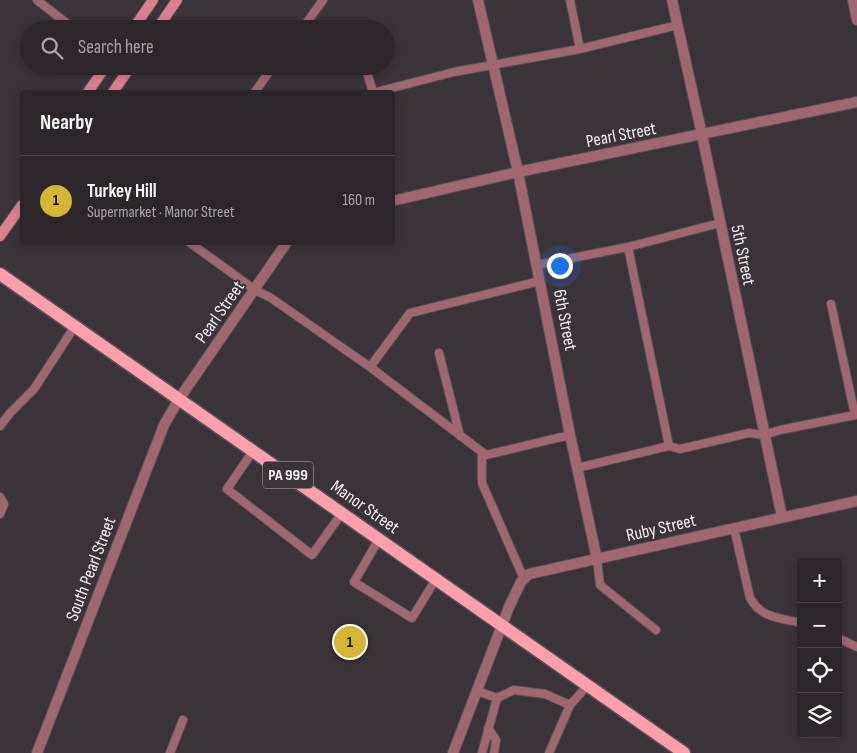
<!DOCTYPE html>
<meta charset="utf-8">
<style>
:root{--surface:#2c262c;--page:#383238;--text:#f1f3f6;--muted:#a6a5a9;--line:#484348;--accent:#d5b534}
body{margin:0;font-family:"Sofia Sans Condensed",sans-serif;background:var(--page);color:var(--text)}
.controls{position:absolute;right:15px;bottom:15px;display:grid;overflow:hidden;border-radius:5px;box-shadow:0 2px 8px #0003}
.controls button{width:45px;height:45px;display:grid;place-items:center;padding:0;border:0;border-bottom:1px solid var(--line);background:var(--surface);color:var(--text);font:25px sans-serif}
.you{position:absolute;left:559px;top:265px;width:18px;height:18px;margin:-12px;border:4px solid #fff;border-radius:50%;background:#1a73e8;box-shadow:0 0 0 8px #1a73e833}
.badge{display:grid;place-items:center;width:32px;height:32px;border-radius:50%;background:var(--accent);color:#111;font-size:16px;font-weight:700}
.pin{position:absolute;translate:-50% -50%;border:2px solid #fff;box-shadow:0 1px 5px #0006}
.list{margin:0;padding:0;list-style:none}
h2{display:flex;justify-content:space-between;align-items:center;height:65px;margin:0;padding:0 20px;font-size:21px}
h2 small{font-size:16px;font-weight:400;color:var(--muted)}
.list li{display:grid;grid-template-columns:32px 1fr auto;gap:15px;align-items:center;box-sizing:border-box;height:90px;padding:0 20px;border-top:1px solid var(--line)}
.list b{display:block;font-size:19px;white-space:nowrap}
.list p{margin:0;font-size:16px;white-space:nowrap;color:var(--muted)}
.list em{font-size:16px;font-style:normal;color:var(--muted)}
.icon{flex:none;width:28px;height:28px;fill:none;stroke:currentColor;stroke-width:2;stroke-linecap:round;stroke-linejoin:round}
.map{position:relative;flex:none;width:857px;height:753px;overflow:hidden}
.search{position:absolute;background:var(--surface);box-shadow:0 2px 8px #0003;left:20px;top:20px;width:375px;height:55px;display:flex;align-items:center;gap:12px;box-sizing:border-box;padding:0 18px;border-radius:28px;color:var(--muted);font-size:19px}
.panel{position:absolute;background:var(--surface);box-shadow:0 2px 8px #0003;left:20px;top:90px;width:375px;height:155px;border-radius:5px}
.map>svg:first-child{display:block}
</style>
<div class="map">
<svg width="857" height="753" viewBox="0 0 857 753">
<rect width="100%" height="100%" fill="#3a333a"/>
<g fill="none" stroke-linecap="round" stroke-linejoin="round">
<g stroke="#575157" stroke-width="10">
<path id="lane" d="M 37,0 L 74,29
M 570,0 L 580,49
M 302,29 L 323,0
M 365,66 L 373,92
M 255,92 L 273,66
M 376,92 L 454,72 L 580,49 L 678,25
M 189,242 L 255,290 L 271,298 L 370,367 L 486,455 L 570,435
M 628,247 L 669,446
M 537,265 L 628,247 L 720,223
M 439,353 L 460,436
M 370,367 L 410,313 L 540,281
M 0,426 L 10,413 L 34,389 L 75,326
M 253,451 L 227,489 L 312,555 L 342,513
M 482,452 L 482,483 L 524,579
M 577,468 L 669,446 L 680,449 L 749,433 L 764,435 L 780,430 L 855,415 L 831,304
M 0,497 L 4,504 L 0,514
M 734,528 L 750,598 C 761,618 780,618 801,623
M 379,539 L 354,582 L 412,618 L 436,579
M 597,559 L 600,585 L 656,630
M 838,638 L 857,647
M 477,691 L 497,698 L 514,690 L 545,694 L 570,705
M 488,728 L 496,740 L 494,753
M 170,753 L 183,720
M 482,753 L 497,698
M 549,753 L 570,705 L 588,685"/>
</g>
<g stroke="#575157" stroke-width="12">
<path id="street" d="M 478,0 L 518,172 L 570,435 L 597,559
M 672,0 L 702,135 L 782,517
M 853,0 L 857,20
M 392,201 L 518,172 L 857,102
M 37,753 L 164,425 L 179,399 L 287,242
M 453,753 L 509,607 L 521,582 L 529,574 L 857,501"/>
</g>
<g stroke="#575157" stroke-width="12">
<path id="secondary" d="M 133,29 L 153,0
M 157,29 L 177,0
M 88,92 L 106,66
M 113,92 L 131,66
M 0,236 L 22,205"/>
</g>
<g stroke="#575157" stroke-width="15">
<path id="primary" d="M 0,274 L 684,753"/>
</g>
<use href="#lane" stroke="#a16770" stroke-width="8"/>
<use href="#street" stroke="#a16770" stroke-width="10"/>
<use href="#secondary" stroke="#dd8191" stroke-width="10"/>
<use href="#primary" stroke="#fe9fae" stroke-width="12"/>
</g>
<g text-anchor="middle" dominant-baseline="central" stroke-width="4" stroke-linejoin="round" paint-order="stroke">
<rect fill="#3a333a" stroke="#bbb6bb" stroke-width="1" x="263" y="461.5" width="50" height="27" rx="4"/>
<g font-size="16" font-weight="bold" fill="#f2eef2">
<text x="288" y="475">PA 999</text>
</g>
<g font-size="18" fill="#f2eef2" stroke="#3a333a">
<text transform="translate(621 135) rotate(-11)">Pearl Street</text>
<text transform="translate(743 255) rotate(78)">5th Street</text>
<text transform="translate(220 312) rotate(-55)">Pearl Street</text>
<text transform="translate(565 320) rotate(79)">6th Street</text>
<text transform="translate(365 507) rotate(35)">Manor Street</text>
<text transform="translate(661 528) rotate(-13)">Ruby Street</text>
<text transform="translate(91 569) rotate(-69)">South Pearl Street</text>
</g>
</g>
</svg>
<div class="controls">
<button>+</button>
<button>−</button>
<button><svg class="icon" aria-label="locate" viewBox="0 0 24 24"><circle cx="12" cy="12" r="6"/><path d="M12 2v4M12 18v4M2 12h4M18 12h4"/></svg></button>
<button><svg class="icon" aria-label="layers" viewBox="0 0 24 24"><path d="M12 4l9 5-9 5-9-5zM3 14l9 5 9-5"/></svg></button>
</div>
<div class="you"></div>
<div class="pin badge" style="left:350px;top:642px">1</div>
<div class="search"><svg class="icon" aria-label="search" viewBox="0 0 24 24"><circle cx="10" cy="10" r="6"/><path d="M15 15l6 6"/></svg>Search here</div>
<section class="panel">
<h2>Nearby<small></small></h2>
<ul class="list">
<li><span class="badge">1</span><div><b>Turkey Hill</b><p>Supermarket · Manor Street</p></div><em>160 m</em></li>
</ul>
</section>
</div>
